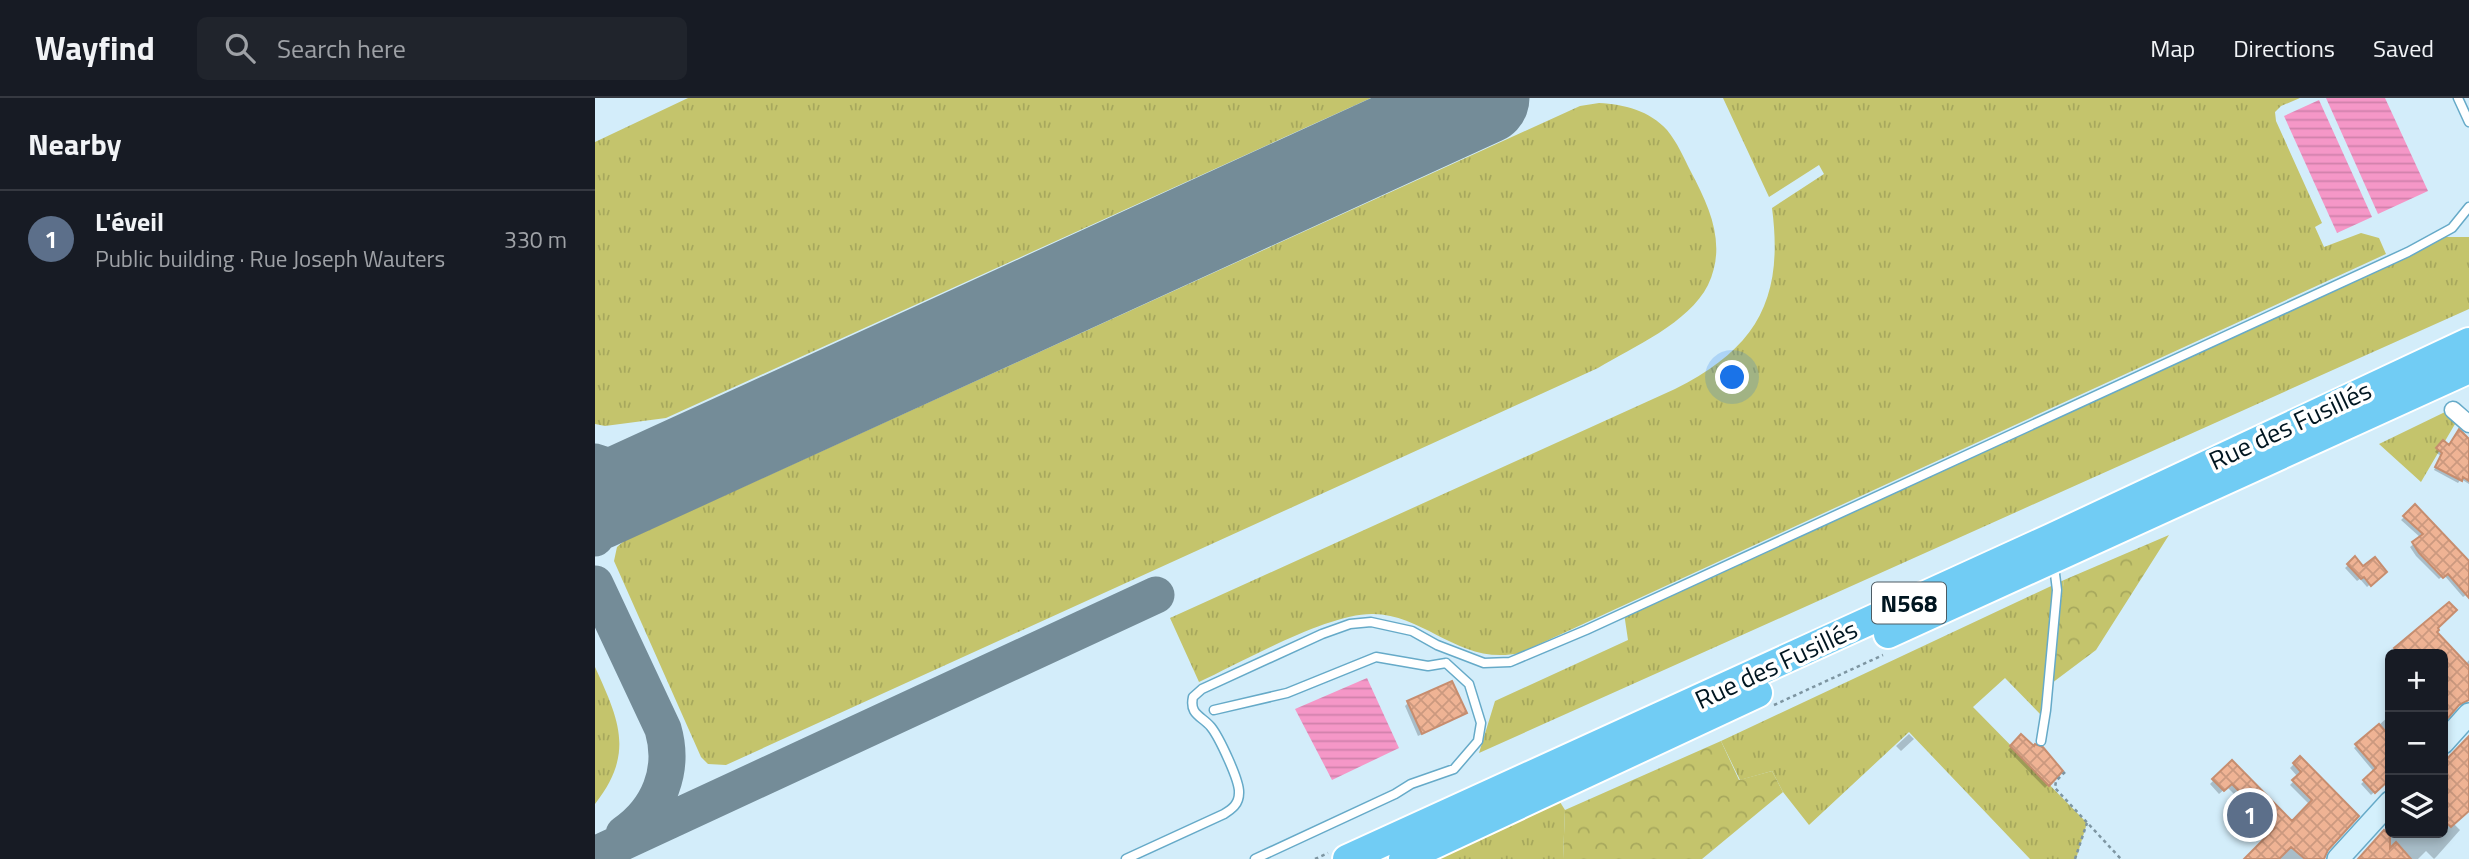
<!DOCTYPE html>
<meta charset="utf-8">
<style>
:root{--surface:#171b24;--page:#20242c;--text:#f1f3f6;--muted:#9ea1a6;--line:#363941;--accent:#c26022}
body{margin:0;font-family:"Titillium Web",sans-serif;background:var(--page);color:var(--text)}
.controls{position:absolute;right:21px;bottom:21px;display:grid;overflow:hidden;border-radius:10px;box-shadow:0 4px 10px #0003}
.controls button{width:63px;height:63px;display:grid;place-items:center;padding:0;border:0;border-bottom:2px solid var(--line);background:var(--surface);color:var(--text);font:35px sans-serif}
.you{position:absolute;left:1138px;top:280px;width:24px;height:24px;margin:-18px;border:5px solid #fff;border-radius:50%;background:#1a73e8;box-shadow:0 0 0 10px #1a73e833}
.badge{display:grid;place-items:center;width:46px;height:46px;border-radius:50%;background:var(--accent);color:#fff;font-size:23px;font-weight:700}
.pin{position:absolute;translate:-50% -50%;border:4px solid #fff;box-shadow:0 2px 7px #0006}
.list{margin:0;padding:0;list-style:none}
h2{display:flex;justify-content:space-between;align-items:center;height:91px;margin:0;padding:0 28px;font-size:30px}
h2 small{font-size:23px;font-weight:400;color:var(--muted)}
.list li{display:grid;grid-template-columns:46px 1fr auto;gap:21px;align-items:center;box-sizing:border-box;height:98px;padding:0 28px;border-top:2px solid var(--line)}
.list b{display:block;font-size:26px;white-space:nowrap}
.list p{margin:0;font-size:23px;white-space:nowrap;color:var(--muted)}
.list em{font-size:23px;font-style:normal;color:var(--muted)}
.icon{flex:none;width:38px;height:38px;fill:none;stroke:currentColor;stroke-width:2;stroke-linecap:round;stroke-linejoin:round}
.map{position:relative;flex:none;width:1874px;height:761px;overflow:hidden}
header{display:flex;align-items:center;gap:42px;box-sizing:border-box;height:98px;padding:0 35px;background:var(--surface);border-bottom:2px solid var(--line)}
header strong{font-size:33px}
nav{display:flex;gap:38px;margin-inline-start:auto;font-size:24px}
.search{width:490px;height:63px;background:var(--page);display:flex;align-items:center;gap:18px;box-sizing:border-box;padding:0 24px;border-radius:10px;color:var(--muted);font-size:26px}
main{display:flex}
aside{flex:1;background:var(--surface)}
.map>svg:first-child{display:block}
</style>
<header>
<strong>Wayfind</strong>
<div class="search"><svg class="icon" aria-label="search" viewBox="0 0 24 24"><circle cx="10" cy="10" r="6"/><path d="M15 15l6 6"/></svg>Search here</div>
<nav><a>Map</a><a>Directions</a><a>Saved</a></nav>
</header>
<main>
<aside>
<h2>Nearby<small></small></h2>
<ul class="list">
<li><span class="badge" style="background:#5c6f8a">1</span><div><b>L'éveil</b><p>Public building · Rue Joseph Wauters</p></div><em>330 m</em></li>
</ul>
</aside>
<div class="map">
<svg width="1874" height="761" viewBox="0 0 1874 761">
<defs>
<pattern id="grass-tufts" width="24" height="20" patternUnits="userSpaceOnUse" patternTransform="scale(1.75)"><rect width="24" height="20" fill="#c4c46c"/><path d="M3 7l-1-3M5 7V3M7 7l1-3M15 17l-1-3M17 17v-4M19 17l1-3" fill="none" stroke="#a7a85d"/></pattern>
<pattern id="forest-crowns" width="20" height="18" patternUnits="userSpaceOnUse" patternTransform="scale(1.75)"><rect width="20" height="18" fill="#c4c46c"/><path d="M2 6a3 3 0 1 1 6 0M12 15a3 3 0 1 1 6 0" fill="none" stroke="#a7a85d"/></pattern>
<pattern id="water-rules" width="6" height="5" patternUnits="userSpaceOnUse" patternTransform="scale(1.75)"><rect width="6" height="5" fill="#f597c7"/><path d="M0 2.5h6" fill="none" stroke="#d081ab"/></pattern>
<pattern id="building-cross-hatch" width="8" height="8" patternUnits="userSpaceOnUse" patternTransform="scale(1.75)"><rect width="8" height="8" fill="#efb394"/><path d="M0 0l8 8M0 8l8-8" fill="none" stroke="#cb997f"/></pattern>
</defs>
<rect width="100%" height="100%" fill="#d3edfa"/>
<path fill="url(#grass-tufts)" d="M 93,0 L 776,0 L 71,320 L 10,328 L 0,326 L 0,44 Z
M 1128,0 L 1705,0 L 1686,8 L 1680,14 L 1681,23 L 1727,125 L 1720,129 L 1729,149 L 1766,135 L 1784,140 L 1791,156 L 925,555 C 865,568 832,517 778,516 C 733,515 647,564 604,584 L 575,520 L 1080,291 C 1162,250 1189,201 1177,110 L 1229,76 L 1224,67 L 1174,99 Z
M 1004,5 C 1029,6 1055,13 1072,32 C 1082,44 1089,60 1096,74 C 1115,110 1132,147 1113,187 C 1094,225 1038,249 1003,270 L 131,667 L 113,666 L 106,659 L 19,463 L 22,449 L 29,443 L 985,8 Z
M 1845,139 L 1874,139 L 1874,211 L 884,655 L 900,603 L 1033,542 L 1029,515 Z
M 1850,314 L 1860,326 L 1826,384 L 1784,346 Z
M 1469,482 L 1451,612 L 1446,617 L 1410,580 L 1378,609 L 1492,725 L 1481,761 L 1435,761 L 1314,634 L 1214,727 L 1188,694 L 1177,673 L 1145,682 L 1126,643 Z
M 0,569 C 24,622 40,655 0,706 Z
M 965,704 L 970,712 L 968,761 L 839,761 Z"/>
<path fill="url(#forest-crowns)" d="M 1574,437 L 1501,552 L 1453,588 L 1469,482 Z
M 1126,643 L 1144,682 L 1177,673 L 1188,694 L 1107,761 L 968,761 L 970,712 Z"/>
<path fill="url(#water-rules)" d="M 1731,0 L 1790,0 L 1833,93 L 1783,116 Z
M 1724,2 L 1777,119 L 1742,135 L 1689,18 Z
M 772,580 L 804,650 L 737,682 L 700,611 Z"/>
<path fill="#0003" d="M 1866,336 L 1874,341 L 1874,386 L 1866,381 L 1863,385 L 1839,372 L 1846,358 L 1840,354 L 1848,344 L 1853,348 Z
M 1820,409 L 1874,464 L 1874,495 L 1868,499 L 1849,477 L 1844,481 L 1821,458 L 1815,449 L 1826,440 L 1806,422 Z
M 1760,461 L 1768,470 L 1789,474 L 1772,489 L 1765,481 L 1762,483 L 1750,470 Z
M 1840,530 L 1840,534 L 1870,567 L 1874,562 L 1874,599 L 1860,610 L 1848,623 L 1848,556 L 1799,556 L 1797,554 Z
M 813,605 L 870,615 L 823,638 L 810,608 Z
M 1795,617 L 1795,675 L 1792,678 L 1794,681 L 1776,697 L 1766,686 L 1779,674 L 1759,650 Z
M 1314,636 L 1319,641 L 1306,653 L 1301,648 Z
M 1426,638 L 1466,673 L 1450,690 L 1413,652 Z
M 1874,639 L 1874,708 L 1858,725 L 1865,732 L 1842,758 L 1839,761 L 1831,753 L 1823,761 L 1764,761 L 1795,726 L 1795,735 L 1848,735 L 1848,668 Z
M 1705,660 L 1762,718 L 1725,761 L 1651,761 L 1678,735 L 1632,689 L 1624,696 L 1615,686 L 1637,664 L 1697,725 L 1715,707 L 1695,687 L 1703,679 L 1695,670 Z"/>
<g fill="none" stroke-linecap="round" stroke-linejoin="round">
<path stroke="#748c98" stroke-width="37" d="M 0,364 C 34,377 73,365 107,357
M 0,440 C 10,417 20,403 39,388
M 0,486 L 68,631 C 80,672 64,712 29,736
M 0,757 L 561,497"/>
<path stroke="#748c98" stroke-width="93" d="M 0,406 L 888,0"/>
</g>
<path fill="url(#building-cross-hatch)" stroke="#c68d6f" stroke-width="2" d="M 1864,331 L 1874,341 L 1874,383 L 1868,379 L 1867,383 L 1840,369 L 1847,355 L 1841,350 L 1848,342 L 1854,347 Z
M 1820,406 L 1874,463 L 1874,500 L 1853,476 L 1848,480 L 1824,455 L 1817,444 L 1828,436 L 1808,418 Z
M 1760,458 L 1768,468 L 1780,459 L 1792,474 L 1776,488 L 1769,479 L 1766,481 L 1752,466 Z
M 1854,504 L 1862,512 L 1843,530 L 1844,532 L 1842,534 L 1874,568 L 1874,602 L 1864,607 L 1848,626 L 1848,556 L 1805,556 L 1799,550 Z
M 857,583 L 872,615 L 827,636 L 812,603 Z
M 1784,626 L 1790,633 L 1795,628 L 1795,681 L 1780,695 L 1768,682 L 1781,670 L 1760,646 Z
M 1426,636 L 1439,648 L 1440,646 L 1448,649 L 1468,673 L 1454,688 L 1415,648 Z
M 1874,638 L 1874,713 L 1856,729 L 1848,722 L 1848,665 Z
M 1705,658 L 1764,718 L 1733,752 L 1729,761 L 1710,761 L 1696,749 L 1684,761 L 1649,761 L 1680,730 L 1637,686 L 1629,693 L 1617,681 L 1637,662 L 1697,723 L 1717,702 L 1697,682 L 1706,674 L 1698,665 Z
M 1789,732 L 1795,738 L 1795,750 L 1801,744 L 1816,761 L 1763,761 Z"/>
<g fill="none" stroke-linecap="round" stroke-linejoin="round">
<g stroke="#66aac8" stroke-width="11">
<path id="lane" d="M 1863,0 L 1874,24
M 619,612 L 692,595 L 781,559 L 833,568 L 851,565
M 1446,643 L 1451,612 L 1462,492 L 1460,476 L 1455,466
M 531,761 L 629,716 C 637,711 644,706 644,695 C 645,683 624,639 616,629 C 607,618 594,617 598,599 L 607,591 L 727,536 L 755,526 L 776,524 L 817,533 L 842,547 L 889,565 L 915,564 L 991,532 L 1813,154 L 1857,130 L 1874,109
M 660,761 L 800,696 L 816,686 L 859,671 L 883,643 L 886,625 L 874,586 L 851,565"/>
</g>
<g stroke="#66aac8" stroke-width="19">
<path id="street" d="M 1858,312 L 1874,326"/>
</g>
<g stroke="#66aac8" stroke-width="24">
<path id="secondary" d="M 1848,645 L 1874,616
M 1743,761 L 1795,704"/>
</g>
<g stroke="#fff" stroke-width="32">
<path id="highway" d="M 1293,536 L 1874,271
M 752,761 L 1456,440 L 1874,244
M 808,761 L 1163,595"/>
</g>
<path stroke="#7d95a1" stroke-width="2.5" stroke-dasharray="3.5 3.5" stroke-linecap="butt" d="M 1179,607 L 1288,557
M 1470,674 L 1461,683 L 1460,690 L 1526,761
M 720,761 L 733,755
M 1480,761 L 1492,725"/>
<use href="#lane" stroke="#fff" stroke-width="8"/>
<use href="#street" stroke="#fff" stroke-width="16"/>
<use href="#secondary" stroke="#d4f0fc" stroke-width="21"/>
<use href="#highway" stroke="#71ccf4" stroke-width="28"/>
</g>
<g text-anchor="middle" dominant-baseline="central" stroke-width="7" stroke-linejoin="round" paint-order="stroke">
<rect fill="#fff" stroke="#4c5b63" stroke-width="2" x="1277" y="484.5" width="74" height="41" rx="5"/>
<g font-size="24" font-weight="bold" fill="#001520">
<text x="1314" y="505">N568</text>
</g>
<g font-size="26" fill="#001520" stroke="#fff">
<text transform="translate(1695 327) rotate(-25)">Rue des Fusillés</text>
<text transform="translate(1181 566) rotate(-25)">Rue des Fusillés</text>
</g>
</g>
</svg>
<div class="controls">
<button>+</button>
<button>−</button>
<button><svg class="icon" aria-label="layers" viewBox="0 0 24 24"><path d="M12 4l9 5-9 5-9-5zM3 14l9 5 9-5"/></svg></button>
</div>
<div class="you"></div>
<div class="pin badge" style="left:1655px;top:717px;background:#5c6f8a">1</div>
</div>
</main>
